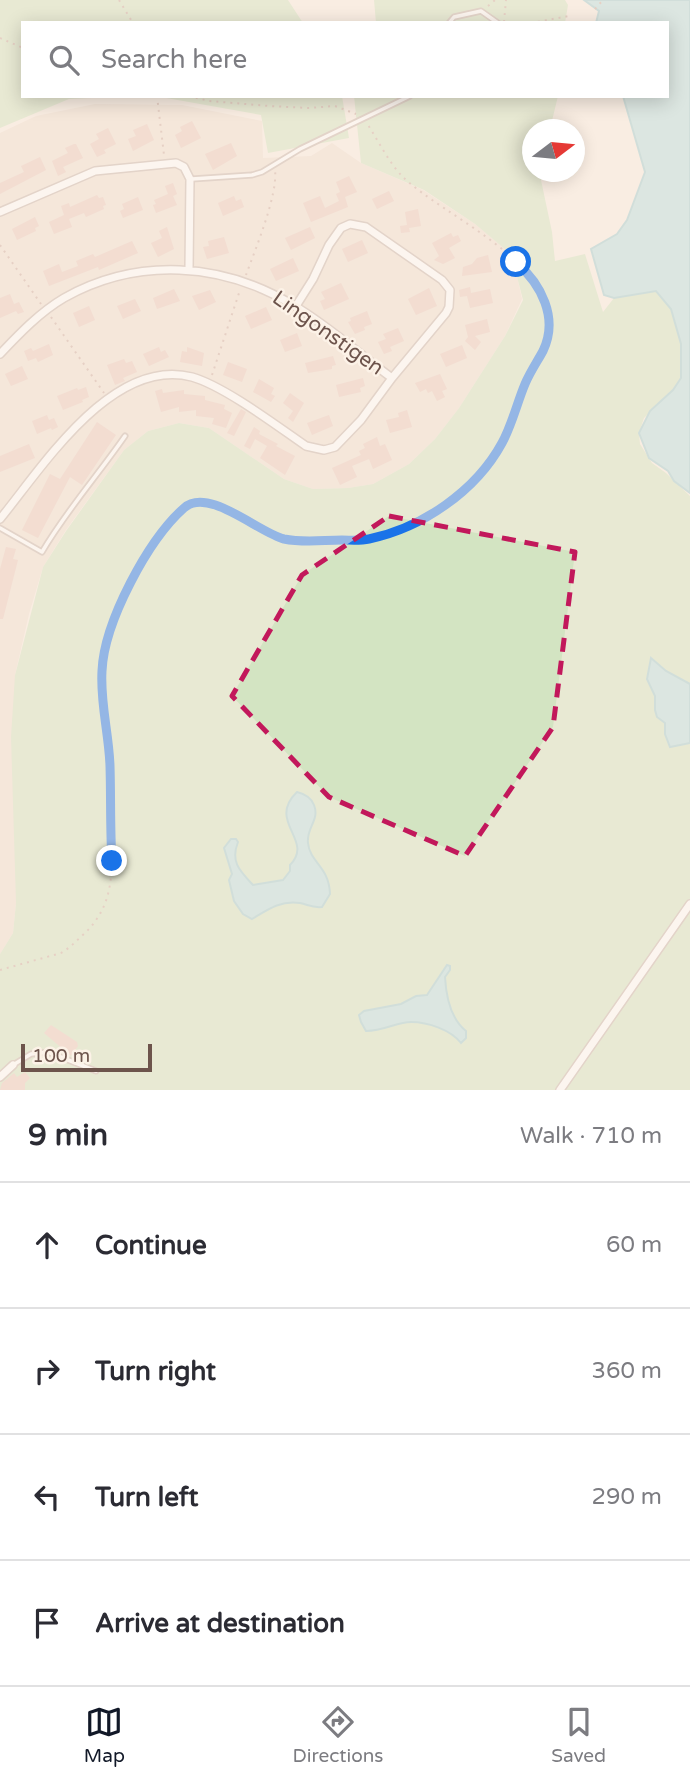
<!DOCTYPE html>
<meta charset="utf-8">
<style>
:root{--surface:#fff;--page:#f7f7f7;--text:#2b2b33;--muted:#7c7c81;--line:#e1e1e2;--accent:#111827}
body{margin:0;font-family:"Varela Round",sans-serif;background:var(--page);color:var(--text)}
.compass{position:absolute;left:522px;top:119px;width:63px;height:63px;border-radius:50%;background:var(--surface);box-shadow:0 4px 18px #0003;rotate:74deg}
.scale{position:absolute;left:21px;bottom:18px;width:131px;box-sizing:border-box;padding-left:7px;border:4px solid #6d544c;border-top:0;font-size:19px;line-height:24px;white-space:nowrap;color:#6d544c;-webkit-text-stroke:5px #fcf2e7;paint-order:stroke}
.stop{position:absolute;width:21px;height:21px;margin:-16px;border:5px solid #1a73e8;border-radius:50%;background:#fff}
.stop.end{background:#1a73e8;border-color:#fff;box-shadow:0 2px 7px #0008}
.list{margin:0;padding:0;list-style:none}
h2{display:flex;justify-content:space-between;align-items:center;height:91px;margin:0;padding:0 28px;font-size:30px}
h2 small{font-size:23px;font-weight:400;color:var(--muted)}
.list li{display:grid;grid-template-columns:46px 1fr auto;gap:21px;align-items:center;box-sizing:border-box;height:126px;padding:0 28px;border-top:2px solid var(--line)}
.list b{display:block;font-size:26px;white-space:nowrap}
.list em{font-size:23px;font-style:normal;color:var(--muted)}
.icon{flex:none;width:38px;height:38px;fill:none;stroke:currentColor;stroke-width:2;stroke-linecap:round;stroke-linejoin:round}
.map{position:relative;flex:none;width:690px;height:1090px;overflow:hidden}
.search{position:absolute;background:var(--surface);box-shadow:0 4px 18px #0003;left:21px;right:21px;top:21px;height:77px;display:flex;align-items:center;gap:18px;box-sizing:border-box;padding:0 24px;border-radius:0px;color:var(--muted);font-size:26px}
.sheet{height:595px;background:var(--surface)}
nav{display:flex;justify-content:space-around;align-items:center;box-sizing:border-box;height:98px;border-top:2px solid var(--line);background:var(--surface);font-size:19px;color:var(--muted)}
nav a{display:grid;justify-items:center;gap:4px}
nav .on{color:var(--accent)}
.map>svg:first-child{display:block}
</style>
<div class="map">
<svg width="690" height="1090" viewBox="0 0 690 1090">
<rect width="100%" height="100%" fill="#f9ede2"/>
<path fill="#efdfd1" d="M 95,104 L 182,105 L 262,121 L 263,158 L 311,156 L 332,143 L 361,163 L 423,190 L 475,224 L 512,254 L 522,299 L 505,336 L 459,408 L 435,439 L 409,464 L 373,484 L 348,488 L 313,489 L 284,479 L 209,428 L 179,423 L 148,431 L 124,450 L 66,530 L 43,567 L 29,614 L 15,675 L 16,903 L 13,933 L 0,954 L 0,133 L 36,116 Z"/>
<path fill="#d3e4c2" d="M 0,0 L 288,0 L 303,23 L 23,23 L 23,96 L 136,96 L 69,99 L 0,128 Z
M 374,0 L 565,0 L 568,5 L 565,23 L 376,23 Z
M 155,96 L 342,96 L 349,138 L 268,153 L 261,115 Z
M 354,96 L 558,96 L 550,129 L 532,130 L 532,172 L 543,172 L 541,180 L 552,232 L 555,261 L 585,254 L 603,312 L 614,298 L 656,291 L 671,308 L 681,344 L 681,378 L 673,390 L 644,418 L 639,433 L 640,444 L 652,463 L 666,473 L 690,496 L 690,903 L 558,1090 L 0,1090 L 0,954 L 13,933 L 16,903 L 11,737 L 15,675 L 43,567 L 66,531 L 124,450 L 148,431 L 179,423 L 209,428 L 284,479 L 313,489 L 348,488 L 373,484 L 409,464 L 435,439 L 459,408 L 505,336 L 523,300 L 511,254 L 475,224 L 424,190 L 361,163 Z
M 690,906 L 690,1090 L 561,1090 Z"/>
<path fill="#b9dedf" stroke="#a1cdd0" stroke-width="2" d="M 584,0 L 690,0 L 690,493 L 674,481 L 668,471 L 649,458 L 639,433 L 650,411 L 673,390 L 681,378 L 681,344 L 671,309 L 656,291 L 614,298 L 604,295 L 591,249 L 617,234 L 627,220 L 645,172 L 623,96 L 667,96 L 667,23 L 596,23 L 599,11 Z
M 651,658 L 666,671 L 690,684 L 690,743 L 670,747 L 665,734 L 665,723 L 657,717 L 655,710 L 655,696 L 647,679 Z
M 297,792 C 305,794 311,797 314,805 C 320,820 306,828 308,843 C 310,863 329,866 330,894 L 322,907 C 312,908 309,905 300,903 C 280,900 267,910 252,919 L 243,914 L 234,901 L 229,880 L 232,874 L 224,848 L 231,839 L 236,839 L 238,842 C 230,862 240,871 253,885 L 283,880 L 290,871 L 290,865 C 315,840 266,822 297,792 Z
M 447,965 L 450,966 L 450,970 L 445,977 C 446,996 451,1019 466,1031 L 466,1038 L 461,1043 C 451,1030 428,1022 411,1022 C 397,1022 384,1031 366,1031 L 361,1022 L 359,1015 L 364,1011 L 401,1004 L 416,996 L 427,995 Z"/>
<path fill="#ebcabd" d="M 192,121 L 201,138 L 181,148 L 175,135 L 182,131 L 180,127 Z
M 147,124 L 154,140 L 133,151 L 128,139 L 136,136 L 133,130 Z
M 108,128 L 116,144 L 104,150 L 106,153 L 97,157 L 90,144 L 99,139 L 96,134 Z
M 231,143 L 237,156 L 213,170 L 205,154 Z
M 74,144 L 76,144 L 83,158 L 63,167 L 66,172 L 58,176 L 52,161 L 68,153 L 65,148 Z
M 40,157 L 46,170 L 0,194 L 0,183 L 24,172 L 21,166 Z
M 349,176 L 357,192 L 345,197 L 348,207 L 311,222 L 303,203 L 320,196 L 325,208 L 339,201 L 336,194 L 340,192 L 336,182 Z
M 173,183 L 177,194 L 173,196 L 177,205 L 156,213 L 153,205 L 156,204 L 154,200 L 168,194 L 165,186 Z
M 389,191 L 394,201 L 377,209 L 372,199 Z
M 97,195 L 99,198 L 103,197 L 106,205 L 103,206 L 104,209 L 86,217 L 84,213 L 69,219 L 72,227 L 54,234 L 49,222 L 64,215 L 61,206 L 69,203 L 70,207 Z
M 234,196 L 236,201 L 241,199 L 244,207 L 223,216 L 218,203 Z
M 138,197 L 143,210 L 123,218 L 120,211 L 124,209 L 122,204 Z
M 418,209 L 421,226 L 409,228 L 410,232 L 401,233 L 400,226 L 407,225 L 405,212 Z
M 35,217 L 39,226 L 35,228 L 36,231 L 17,240 L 12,229 Z
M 167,227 L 174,249 L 158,257 L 151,243 L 162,238 L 159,231 Z
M 310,227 L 315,238 L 291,250 L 285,238 Z
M 451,233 L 453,237 L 458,235 L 461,241 L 449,248 L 455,258 L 443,264 L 434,260 L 439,256 L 432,243 Z
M 224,237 L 229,253 L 207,259 L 203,247 L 209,246 L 208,241 Z
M 362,240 L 368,253 L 348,262 L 342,249 Z
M 132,241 L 138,253 L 99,270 L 98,267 L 49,286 L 43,271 L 59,264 L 62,272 L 78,266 L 76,261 L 93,254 L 95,257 Z
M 488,255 L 492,272 L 462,276 L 463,267 L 472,264 L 477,258 Z
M 293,258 L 299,271 L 276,281 L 270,269 Z
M 341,283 L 349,299 L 324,310 L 320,301 L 325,299 L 321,292 Z
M 470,287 L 471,293 L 490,289 L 493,303 L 470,308 L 467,296 L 460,297 L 459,290 Z
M 429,288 L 437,306 L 416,315 L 408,299 Z
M 174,289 L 180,301 L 157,309 L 153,298 Z
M 210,290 L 216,302 L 199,310 L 192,296 Z
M 10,294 L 14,304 L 19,302 L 24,312 L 18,314 L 16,311 L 0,318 L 0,298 Z
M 135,299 L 141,311 L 123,319 L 117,306 Z
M 89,306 L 95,320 L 79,327 L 73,313 Z
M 266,307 L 272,320 L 251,329 L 245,316 Z
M 367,311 L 372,324 L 364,327 L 365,330 L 355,334 L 348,322 L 351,321 L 350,318 Z
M 487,319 L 490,332 L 475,336 L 481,342 L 475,350 L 465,341 L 468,337 L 465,325 Z
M 398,328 L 404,341 L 390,347 L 392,351 L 384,354 L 378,342 L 386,339 L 383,334 Z
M 297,333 L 302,346 L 285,352 L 280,340 Z
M 49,344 L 53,355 L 38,362 L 36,358 L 28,361 L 24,351 L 31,348 L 33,351 Z
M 462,345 L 467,358 L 446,367 L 440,354 Z
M 159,347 L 161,352 L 165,350 L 169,357 L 149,366 L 143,354 Z
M 187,347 L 204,353 L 202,366 L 180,362 L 182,351 L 187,352 Z
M 333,356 L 336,365 L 332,366 L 332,369 L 308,373 L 305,363 Z
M 124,359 L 126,363 L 132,361 L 137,372 L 123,378 L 125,381 L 115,385 L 107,365 Z
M 228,362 L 247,369 L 242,382 L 223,375 Z
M 22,366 L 28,379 L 11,386 L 5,374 Z
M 440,374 L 447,389 L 442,391 L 445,397 L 437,401 L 432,391 L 428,393 L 426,389 L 420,392 L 415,383 Z
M 363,378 L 365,386 L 360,388 L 361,392 L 339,397 L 336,385 Z
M 259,379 L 274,388 L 271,394 L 275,396 L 271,402 L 253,392 Z
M 86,387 L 89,397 L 82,400 L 83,402 L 63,410 L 57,396 L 77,388 L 78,390 Z
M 162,389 L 163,393 L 184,390 L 184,394 L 205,396 L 205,400 L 225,405 L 224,409 L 232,413 L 226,428 L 212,424 L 214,418 L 196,416 L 196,410 L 179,412 L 179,407 L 161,412 L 155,391 Z
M 290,393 L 304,403 L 293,422 L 288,418 L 293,411 L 283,403 Z
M 241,409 L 246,412 L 234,436 L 227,433 Z
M 407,410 L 412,427 L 390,433 L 386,420 L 399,417 L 398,413 Z
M 47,415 L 49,420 L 54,418 L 58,427 L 52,430 L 51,428 L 37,434 L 32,421 Z
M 329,415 L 333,426 L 312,435 L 307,423 Z
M 97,422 L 116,435 L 82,485 L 70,477 L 38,538 L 22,530 L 50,474 L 60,479 Z
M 254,427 L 260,431 L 259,434 L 278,444 L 276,446 L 295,456 L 285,475 L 260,458 L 267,446 L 255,439 L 250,449 L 244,446 Z
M 377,437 L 380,446 L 385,444 L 392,460 L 373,469 L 369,459 L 352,466 L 357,477 L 340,485 L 332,468 L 361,455 L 359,451 L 365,448 L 363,444 Z
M 29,444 L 35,458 L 0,472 L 0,456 Z
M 6,547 L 16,549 L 13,559 L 18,560 L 3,619 L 0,619 L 0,569 Z
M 51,1025 L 77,1042 L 78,1046 L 71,1056 L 44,1033 Z
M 25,1072 L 30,1078 L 25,1083 L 25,1090 L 0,1090 L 2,1083 L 14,1073 L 17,1077 Z"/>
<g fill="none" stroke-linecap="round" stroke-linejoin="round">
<g stroke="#c8b5ab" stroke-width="7">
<path id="lane" d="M 449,23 L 454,17 L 481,11 L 498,23
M 192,179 L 252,175 L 262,172 L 300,149 L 410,96
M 0,528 L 42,552 C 66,511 98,475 125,436
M 13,1065 L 31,1054 L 48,1052 L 96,1071"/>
</g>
<g stroke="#c8b5ab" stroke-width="10">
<path id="street" d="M 0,212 L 95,171 L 176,163 L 184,167 L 190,179 L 189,269
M 0,354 C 19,334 40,312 64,298 C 137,257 222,262 293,305 C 328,325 359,354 392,378
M 0,519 C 42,468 112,356 192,377 C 224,386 277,426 306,446 L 324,450 L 335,447 L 361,420 L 392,378 L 446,313 L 449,307 L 450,290 L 442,280 L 366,227 L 350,224 L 341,228 L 329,245 L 313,279 L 296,306
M 0,1077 L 13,1065
M 560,1090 L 690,904"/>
</g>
<path stroke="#cfaea1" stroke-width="2" stroke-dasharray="2 5" stroke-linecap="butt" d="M 119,0 L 133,23
M 488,6 L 495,0
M 595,9 L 603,0
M 504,22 L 506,0
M 531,23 L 569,16
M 0,38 L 23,48
M 157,96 L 164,155
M 189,96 L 209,101 L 269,106 L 308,108 L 335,106 L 356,114
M 0,245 L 41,304
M 246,275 C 255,250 278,195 275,170
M 51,317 L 104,393
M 212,375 L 240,290
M 0,970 L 61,953 C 70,948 77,940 85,933 C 118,901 112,862 110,820 C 109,801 111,783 110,764 C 109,732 100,701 102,669 C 106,615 140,558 175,517 C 185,507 192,500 207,502 C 236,507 258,534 287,539 C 304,543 320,541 337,540 C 347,540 358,541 368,539 C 421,528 478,491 502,442 C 511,425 516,406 523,389 C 531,369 545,352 548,331 C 559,263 444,217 403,177 C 389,163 379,142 368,125"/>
<use href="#lane" stroke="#fff" stroke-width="3.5"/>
<use href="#street" stroke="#fff" stroke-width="7"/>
</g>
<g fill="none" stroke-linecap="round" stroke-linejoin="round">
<path stroke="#1a73e8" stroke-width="9" d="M 112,861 C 110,829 111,797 110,766 C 109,734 100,703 102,671 C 104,622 148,540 184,508 C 208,486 259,533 284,539 C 304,543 323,540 342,540 C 351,540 360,541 369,539 C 422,528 476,491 502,443 C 512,425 517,403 525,384 C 530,372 537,362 543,351 C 559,318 541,284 516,262"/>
</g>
<path d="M0 0H690V1090H0ZM 389,516 L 575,552 L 553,727 L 465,856 L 329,797 L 232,696 L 302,575 Z" fill="#f9ede2" fill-opacity=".55" fill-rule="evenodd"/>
<path fill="none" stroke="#c2185b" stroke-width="5" stroke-dasharray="14 9" stroke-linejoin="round" d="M 389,516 L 575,552 L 553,727 L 465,856 L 329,797 L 232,696 L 302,575 Z"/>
<g text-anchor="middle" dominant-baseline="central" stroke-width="5" stroke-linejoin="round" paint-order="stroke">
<g font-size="21" fill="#6d544c" stroke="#fcf2e7">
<text transform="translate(328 333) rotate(35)">Lingonstigen</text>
</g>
</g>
</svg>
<svg class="compass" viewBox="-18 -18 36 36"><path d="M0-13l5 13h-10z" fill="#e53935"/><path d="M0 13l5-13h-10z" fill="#7c7c81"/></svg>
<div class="scale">100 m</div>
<div class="stop" style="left:516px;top:262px"></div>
<div class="stop end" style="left:112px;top:861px"></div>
<div class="search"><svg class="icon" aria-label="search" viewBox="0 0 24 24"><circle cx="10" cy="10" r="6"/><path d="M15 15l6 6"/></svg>Search here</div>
</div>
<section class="sheet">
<h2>9 min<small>Walk · 710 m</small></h2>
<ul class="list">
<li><svg class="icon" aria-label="ahead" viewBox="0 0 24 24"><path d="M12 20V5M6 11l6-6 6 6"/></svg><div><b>Continue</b></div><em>60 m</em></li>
<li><svg class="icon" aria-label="right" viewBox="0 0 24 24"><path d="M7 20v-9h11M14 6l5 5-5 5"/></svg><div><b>Turn right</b></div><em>360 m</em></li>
<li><svg class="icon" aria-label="left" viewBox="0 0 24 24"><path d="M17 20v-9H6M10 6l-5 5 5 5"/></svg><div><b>Turn left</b></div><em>290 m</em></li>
<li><svg class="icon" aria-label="arrive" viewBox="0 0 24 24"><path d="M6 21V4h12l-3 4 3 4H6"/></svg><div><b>Arrive at destination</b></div></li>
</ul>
</section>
<nav>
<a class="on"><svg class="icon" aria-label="map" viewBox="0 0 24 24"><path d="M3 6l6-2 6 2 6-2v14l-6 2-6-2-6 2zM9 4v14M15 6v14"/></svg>Map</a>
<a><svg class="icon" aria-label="directions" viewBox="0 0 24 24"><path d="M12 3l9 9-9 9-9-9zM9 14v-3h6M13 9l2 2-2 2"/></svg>Directions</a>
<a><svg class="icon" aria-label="saved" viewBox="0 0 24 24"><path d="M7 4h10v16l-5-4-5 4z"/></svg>Saved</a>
</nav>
